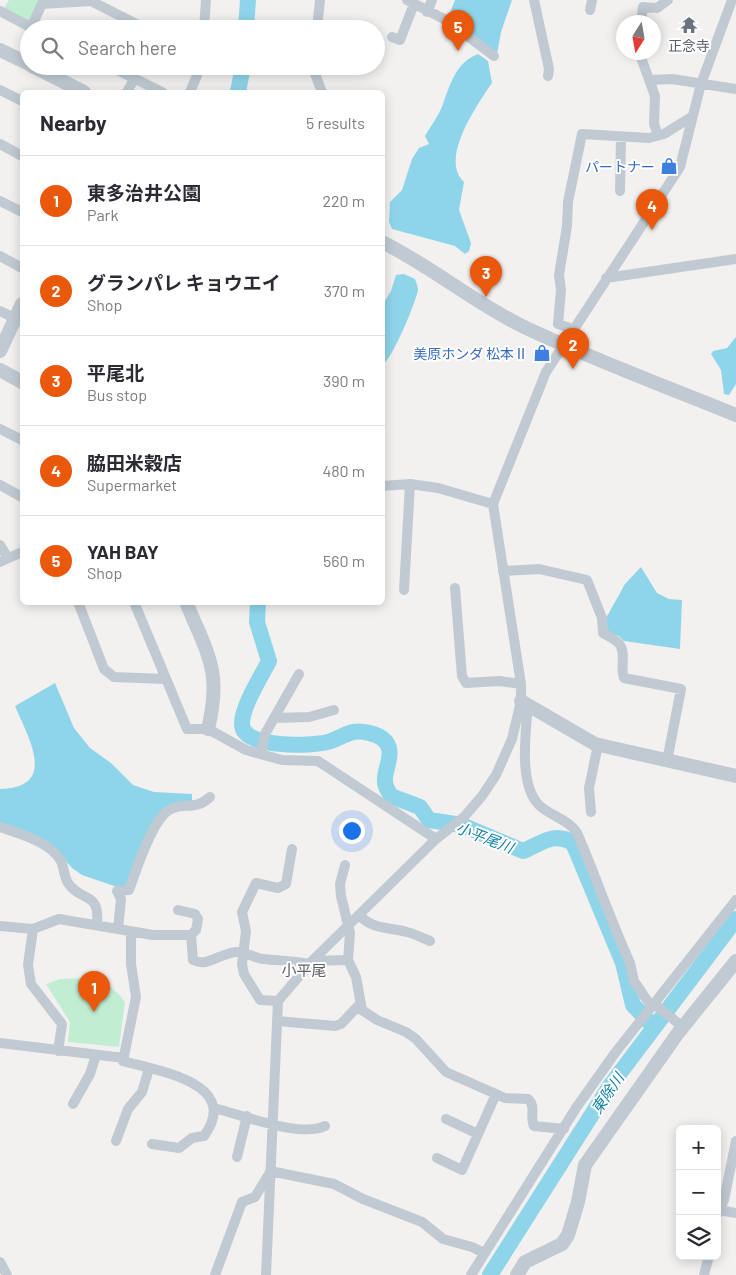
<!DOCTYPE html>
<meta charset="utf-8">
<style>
:root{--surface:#fff;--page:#f2f2f3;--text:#2b2b33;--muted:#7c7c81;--line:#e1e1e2;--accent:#ea580c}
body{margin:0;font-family:Barlow,"Noto Sans JP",sans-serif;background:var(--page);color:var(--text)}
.controls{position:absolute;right:15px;bottom:15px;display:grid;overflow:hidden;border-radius:8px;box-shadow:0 2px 12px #0003}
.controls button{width:45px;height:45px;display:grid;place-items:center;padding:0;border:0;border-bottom:1px solid var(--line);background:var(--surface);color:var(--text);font:25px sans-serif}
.compass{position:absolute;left:616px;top:15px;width:45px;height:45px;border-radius:50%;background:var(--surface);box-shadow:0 2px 12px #0003;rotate:191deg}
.you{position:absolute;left:351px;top:830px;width:18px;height:18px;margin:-12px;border:4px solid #fff;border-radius:50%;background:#1a73e8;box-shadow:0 0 0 8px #1a73e833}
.badge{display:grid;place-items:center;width:32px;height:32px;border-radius:50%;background:var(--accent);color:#fff;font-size:16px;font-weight:700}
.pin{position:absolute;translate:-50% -41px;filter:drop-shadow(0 1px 2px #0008)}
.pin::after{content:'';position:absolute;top:26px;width:18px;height:15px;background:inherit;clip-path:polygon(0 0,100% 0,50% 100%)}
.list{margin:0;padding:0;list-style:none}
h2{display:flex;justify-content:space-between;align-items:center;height:65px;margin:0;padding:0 20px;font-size:21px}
h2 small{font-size:16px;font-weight:400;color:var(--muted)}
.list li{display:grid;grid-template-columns:32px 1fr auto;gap:15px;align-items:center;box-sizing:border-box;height:90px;padding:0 20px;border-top:1px solid var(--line)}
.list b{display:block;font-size:19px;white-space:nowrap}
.list p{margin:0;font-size:16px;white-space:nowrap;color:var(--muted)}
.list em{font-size:16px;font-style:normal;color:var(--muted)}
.icon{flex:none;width:28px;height:28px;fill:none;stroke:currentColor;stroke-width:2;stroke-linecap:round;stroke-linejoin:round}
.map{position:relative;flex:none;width:736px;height:1275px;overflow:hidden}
.search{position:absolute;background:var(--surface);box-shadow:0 2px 12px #0003;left:20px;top:20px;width:365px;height:55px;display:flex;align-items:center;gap:12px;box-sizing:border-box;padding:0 18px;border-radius:28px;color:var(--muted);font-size:19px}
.panel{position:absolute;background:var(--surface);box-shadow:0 2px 12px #0003;left:20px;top:90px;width:365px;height:515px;border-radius:8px}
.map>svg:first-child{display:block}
</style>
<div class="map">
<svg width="736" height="1275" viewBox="0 0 736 1275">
<rect width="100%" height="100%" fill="#f3f0f0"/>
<path fill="#c1eed3" d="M 9,0 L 41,0 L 28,21 L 4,8 Z
M 60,979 C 90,978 106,977 125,1002 L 119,1047 L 68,1042 L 70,1022 L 46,984 Z"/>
<path fill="#8fd5ea" d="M 455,0 L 512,0 L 501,32 L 497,54 L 448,18 Z
M 478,54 L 488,61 L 492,83 C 477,105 439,159 464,182 L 459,210 L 471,243 L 469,251 L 465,254 L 455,246 L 392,229 L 389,222 L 390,202 L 402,190 L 412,159 L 419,148 L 429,144 L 425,136 C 431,126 439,115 443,104 C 450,85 456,62 478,54 Z
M 404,274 L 415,279 C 416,282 418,287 418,290 C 416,302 392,360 383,364 L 383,304 L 391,291 L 396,275 Z
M 736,337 L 736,384 L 729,395 L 724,394 L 721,370 L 711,354 L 713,351 L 727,348 Z
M 641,567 L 657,593 L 669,599 L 682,600 L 680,649 L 624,641 L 619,636 L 608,633 L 605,620 L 625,584 Z
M 55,683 L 74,728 L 90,748 L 111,763 L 133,785 L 154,792 L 192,794 L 192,804 L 166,806 L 161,811 L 126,890 L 82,875 L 72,868 L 54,847 L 0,823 L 0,789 C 59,788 28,737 15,706 Z"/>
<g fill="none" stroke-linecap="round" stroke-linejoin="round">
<path stroke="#8fd5ea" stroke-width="16" d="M 246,29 L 248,0
M 238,92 L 243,66
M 258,602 L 257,622 L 269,661 C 261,677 242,706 242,724 C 242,749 312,746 328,742 C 337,739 345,734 353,732 C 361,730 377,734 383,739 C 396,750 386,765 385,778 C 384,785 388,791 391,796 L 420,807 L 429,820 L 462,825 L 523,851 C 541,844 554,831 573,843 L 623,963 L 633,1005 L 654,1027
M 490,1275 L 610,1086 L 736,919"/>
<path stroke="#c1cad2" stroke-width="10" d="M 407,0 L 446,20 L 494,56
M 534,0 L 549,69 L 548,76
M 590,10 L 592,0
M 0,11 L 34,29
M 427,12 L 432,0
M 641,22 L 643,7 L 657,8 L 668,0
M 31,27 L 42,4 L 91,1 L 146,29
M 204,29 L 206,0
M 317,29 L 320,0
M 392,37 L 400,40 L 414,4
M 639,52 L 655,96 L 654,124 L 658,135
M 109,66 L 162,92
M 312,66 L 322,92
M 650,80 L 672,79 L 736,89
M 0,90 L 22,101
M 127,92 L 134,79
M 190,92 L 201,66
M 0,144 L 22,156
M 620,191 L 621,137
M 0,201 L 22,212
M 0,256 L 22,268
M 606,278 L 736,259
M 0,311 L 22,322
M 573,329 L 558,324 L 561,290 L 559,275 L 567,226 L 568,202 L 582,134 L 649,138 L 664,134 L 693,116
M 0,429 L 22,440
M 0,485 L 22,497
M 382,486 L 410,484 L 438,488 L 493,504
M 0,545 L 8,558
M 0,562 L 22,552
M 503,571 L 539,569 L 587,580 L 602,618 L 603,633 C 608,636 617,640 620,645 C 626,653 620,668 624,678 L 681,689 L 667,761
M 455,588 L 462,676 L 466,683 L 499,681 L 521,684
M 404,590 L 410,484
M 78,602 L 104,669 L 114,677 L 165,679
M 134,602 L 187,729 L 208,729 L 246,750 L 282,760 L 318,761 L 436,839
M 528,704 C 526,731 518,784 539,805 C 550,816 571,820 578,835 C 596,877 611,921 630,963 L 634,981 L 651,1006
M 274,718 L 309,717 L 334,710
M 261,754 L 265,734 L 299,674
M 591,812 L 589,788 L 598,745
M 0,827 C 20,834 49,841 61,861 C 64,867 64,877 68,883 C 81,903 100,890 97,924
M 345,865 L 340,884 L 341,896 L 350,933 L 348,960 L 356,977 L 362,1010 L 377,1020 L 406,1032 L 416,1039 L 446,1072 L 505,1098 L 528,1099 C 537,1107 529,1117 534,1126 L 564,1129
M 359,915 C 373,930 389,927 407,932 C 415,934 422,938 430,941
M 0,926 L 33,929 L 59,919 L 153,935 L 191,935 L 196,930 L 198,919 L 195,914 L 178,910
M 33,929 L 28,965 L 31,984 L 62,1024 L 58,1051
M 118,929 L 121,899 L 117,891 L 129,890 C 136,871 153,817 171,809 C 186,802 195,811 210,797
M 131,933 L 131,964 L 136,997 L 123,1061 C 158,1071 242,1083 204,1136 L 192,1138 L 179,1148 L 152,1144
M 191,935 L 193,960 C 207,968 222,952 237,952 C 247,952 254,958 263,959 C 280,961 291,960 309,964
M 312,961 L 348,960
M 278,1001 L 260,1000 L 244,974 L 242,964 L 246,931 L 242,912 L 256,883 L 278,888 L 286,884 L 292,849
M 653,1003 L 683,1027
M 277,1021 L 335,1026 L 341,1024 L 360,1004
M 0,1043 L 124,1058
M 73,1104 L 90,1074 L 96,1055
M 214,1108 C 242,1115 300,1138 325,1126
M 446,1119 L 478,1134
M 116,1141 L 128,1109 L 142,1092 L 149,1069
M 237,1157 L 247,1116
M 437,1158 L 462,1170 L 496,1094
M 270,1171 L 334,1184 L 363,1199 L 422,1222 L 443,1239 L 472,1247 L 484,1253
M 719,1210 L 736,1213
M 717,1215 L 724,1200 L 736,1141
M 0,1262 L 7,1275
M 215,1275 L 242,1202 L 255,1197 L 269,1174
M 266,1275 L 278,1001 L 312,961 L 436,839 L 464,817 L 482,796 L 496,775 L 512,739 L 521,701 L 521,684 L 493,504 L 546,372 L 680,167 L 701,84 L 732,0
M 471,1275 L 576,1108 L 615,1053 L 736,900
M 704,1275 L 709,1256"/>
<path stroke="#c1cad2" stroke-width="14" d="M 0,50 L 29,64
M 32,66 L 84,92
M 382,242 C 431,266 473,302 522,326 C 591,359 665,386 736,415
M 0,351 L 22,304
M 0,370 L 22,382
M 186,602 C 208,655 222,671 208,729
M 521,701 L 595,744 L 736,776
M 517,1275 L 525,1262 L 562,1244 L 568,1235 L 578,1202 L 585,1165 L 678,1033 L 736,961"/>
</g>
<defs>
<g id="temple-bare" transform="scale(1.35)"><path d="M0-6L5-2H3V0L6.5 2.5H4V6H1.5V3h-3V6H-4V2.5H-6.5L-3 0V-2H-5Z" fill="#6b7280" stroke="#fff" stroke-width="2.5" paint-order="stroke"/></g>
<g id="shop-bare" transform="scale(1.35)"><path d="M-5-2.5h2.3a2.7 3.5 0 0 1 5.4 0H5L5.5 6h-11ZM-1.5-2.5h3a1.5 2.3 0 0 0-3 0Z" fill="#3f7fe0" stroke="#fff" stroke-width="2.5" paint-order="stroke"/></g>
</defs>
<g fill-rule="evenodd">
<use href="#temple-bare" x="689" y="25"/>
<use href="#shop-bare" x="669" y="166"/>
<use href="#shop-bare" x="542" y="353"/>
</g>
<g text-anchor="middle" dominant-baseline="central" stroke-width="4" stroke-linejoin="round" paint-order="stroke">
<g font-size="14" fill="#5b616d" stroke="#fff">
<text x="689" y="45">正念寺</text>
</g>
<g font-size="14" fill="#366cbe" stroke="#fff" text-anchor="end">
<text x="655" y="166">パートナー</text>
<text x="528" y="353">美原ホンダ 松本Ⅱ</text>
</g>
<g font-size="15" font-style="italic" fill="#1080a1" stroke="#fff">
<text transform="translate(485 837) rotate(21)">小平尾川</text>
<text transform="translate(607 1093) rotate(-56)">東除川</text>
</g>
<g font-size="15" fill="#5d6065" stroke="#fff">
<text x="304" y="970">小平尾</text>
</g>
</g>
</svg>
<div class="controls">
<button>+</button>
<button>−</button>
<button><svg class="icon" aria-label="layers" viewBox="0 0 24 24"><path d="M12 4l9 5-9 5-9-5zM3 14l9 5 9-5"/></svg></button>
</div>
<svg class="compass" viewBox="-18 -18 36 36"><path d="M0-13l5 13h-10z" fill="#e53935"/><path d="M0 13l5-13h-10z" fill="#7c7c81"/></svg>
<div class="you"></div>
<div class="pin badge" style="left:94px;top:1012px">1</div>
<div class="pin badge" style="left:573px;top:369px">2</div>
<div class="pin badge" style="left:486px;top:297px">3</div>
<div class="pin badge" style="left:652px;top:230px">4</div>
<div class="pin badge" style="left:458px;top:51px">5</div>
<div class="search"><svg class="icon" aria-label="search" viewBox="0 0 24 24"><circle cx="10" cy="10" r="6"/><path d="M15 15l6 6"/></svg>Search here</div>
<section class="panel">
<h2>Nearby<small>5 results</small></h2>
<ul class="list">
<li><span class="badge">1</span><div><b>東多治井公園</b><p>Park</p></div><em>220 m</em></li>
<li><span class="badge">2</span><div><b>グランパレ キョウエイ</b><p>Shop</p></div><em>370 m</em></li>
<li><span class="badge">3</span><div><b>平尾北</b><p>Bus stop</p></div><em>390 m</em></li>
<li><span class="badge">4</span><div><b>脇田米穀店</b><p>Supermarket</p></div><em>480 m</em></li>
<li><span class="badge">5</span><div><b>YAH BAY</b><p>Shop</p></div><em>560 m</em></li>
</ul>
</section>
</div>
